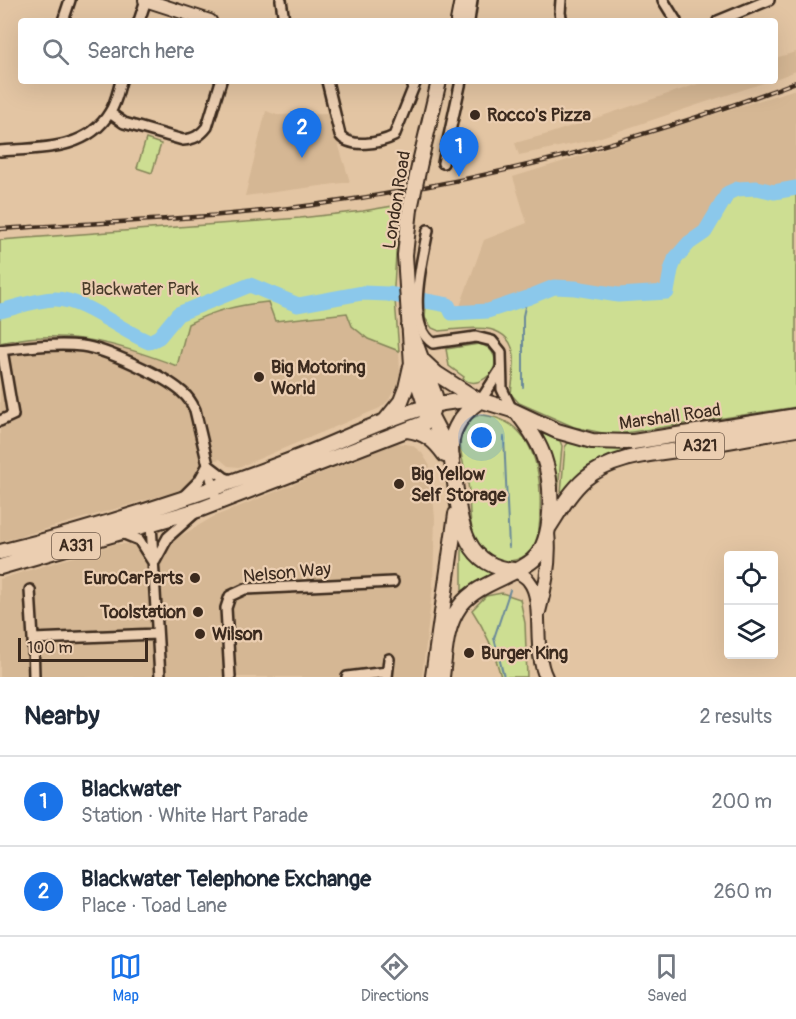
<!DOCTYPE html>
<meta charset="utf-8">
<style>
:root{--surface:#fff;--page:#f6f6f7;--text:#1f2937;--muted:#747a83;--line:#e0e1e3;--accent:#1a73e8}
body{margin:0;font-family:Pangolin,sans-serif;background:var(--page);color:var(--text)}
.controls{position:absolute;right:18px;bottom:18px;display:grid;overflow:hidden;border-radius:6px;box-shadow:0 6px 24px #0002}
.controls button{width:54px;height:54px;display:grid;place-items:center;padding:0;border:0;border-bottom:2px solid var(--line);background:var(--surface);color:var(--text);font:30px sans-serif}
.scale{position:absolute;left:18px;bottom:15px;width:130px;box-sizing:border-box;padding-left:6px;border:3px solid #3b2a1e;border-top:0;font-size:16px;line-height:21px;white-space:nowrap;color:#3b2a1e;-webkit-text-stroke:4px #ebceb1;paint-order:stroke}
.you{position:absolute;left:482px;top:438px;width:21px;height:21px;margin:-15px;border:4px solid #fff;border-radius:50%;background:#1a73e8;box-shadow:0 0 0 9px #1a73e833}
.badge{display:grid;place-items:center;width:39px;height:39px;border-radius:50%;background:var(--accent);color:#fff;font-size:20px;font-weight:700}
.pin{position:absolute;translate:-50% -50px;filter:drop-shadow(0 2px 3px #0008)}
.pin::after{content:'';position:absolute;top:32px;width:21px;height:18px;background:inherit;clip-path:polygon(0 0,100% 0,50% 100%)}
.list{margin:0;padding:0;list-style:none}
h2{display:flex;justify-content:space-between;align-items:center;height:78px;margin:0;padding:0 24px;font-size:26px}
h2 small{font-size:20px;font-weight:400;color:var(--muted)}
.list li{display:grid;grid-template-columns:39px 1fr auto;gap:18px;align-items:center;box-sizing:border-box;height:90px;padding:0 24px;border-top:2px solid var(--line)}
.list b{display:block;font-size:22px;white-space:nowrap}
.list p{margin:0;font-size:20px;white-space:nowrap;color:var(--muted)}
.list em{font-size:20px;font-style:normal;color:var(--muted)}
.icon{flex:none;width:33px;height:33px;fill:none;stroke:currentColor;stroke-width:2;stroke-linecap:round;stroke-linejoin:round}
.map{position:relative;flex:none;width:796px;height:677px;overflow:hidden}
.search{position:absolute;background:var(--surface);box-shadow:0 6px 24px #0002;left:18px;right:18px;top:18px;height:66px;display:flex;align-items:center;gap:15px;box-sizing:border-box;padding:0 21px;border-radius:6px;color:var(--muted);font-size:22px}
.sheet{height:258px;background:var(--surface)}
nav{display:flex;justify-content:space-around;align-items:center;box-sizing:border-box;height:84px;border-top:2px solid var(--line);background:var(--surface);font-size:16px;color:var(--muted)}
nav a{display:grid;justify-items:center;gap:3px}
nav .on{color:var(--accent)}
.map>svg:first-child{display:block}
</style>
<div class="map">
<svg width="796" height="677" viewBox="0 0 796 677">
<rect width="100%" height="100%" fill="#e3c5a3"/>
<filter id="ink" filterUnits="userSpaceOnUse"><feTurbulence type="fractalNoise" baseFrequency=".0167" numOctaves="2"/><feDisplacementMap in="SourceGraphic" scale="12" xChannelSelector="R" yChannelSelector="G"/><feConvolveMatrix kernelMatrix="1 2 1 2 8 2 1 2 1" color-interpolation-filters="sRGB"/></filter>
<g filter="url(#ink)">
<path fill="#d5b794" d="M 796,52 L 796,71 L 775,79 L 775,58 Z
M 707,81 L 769,81 L 592,140 L 519,155 L 515,143 L 548,134 Z
M 796,89 L 796,186 L 774,189 L 757,185 L 736,186 L 725,192 L 703,231 L 687,242 L 673,258 L 668,270 L 665,290 L 618,292 L 575,286 L 553,285 L 488,308 L 459,309 L 484,240 L 527,223 L 513,177 Z
M 266,111 L 277,115 L 329,114 L 350,182 L 245,196 Z
M 268,302 L 275,321 L 348,313 L 352,326 L 368,339 L 399,351 L 400,373 L 396,387 L 388,401 L 380,408 L 239,467 L 228,466 L 220,459 L 202,463 L 197,476 L 186,487 L 174,492 L 0,542 L 0,343 L 39,336 L 97,341 L 129,348 L 176,366 L 188,324 L 208,313 L 239,305 Z
M 398,443 L 412,445 L 422,453 L 430,466 L 435,518 L 433,584 L 422,677 L 0,677 L 0,579 L 116,544 L 129,544 L 139,549 L 179,537 L 213,517 L 386,447 Z"/>
<path fill="#cdde92" stroke="#848458" stroke-width="1.5" d="M 146,139 L 161,144 L 152,173 L 137,168 Z
M 757,193 L 773,197 L 796,193 L 796,407 L 612,435 L 574,427 L 519,403 L 511,394 C 512,382 515,368 514,356 C 509,318 466,329 439,331 L 432,328 L 425,318 L 426,305 L 441,309 L 452,317 L 488,315 L 528,303 L 555,292 L 624,299 L 671,296 L 676,272 L 682,260 L 695,245 L 709,236 L 733,197 L 740,194 Z
M 399,205 L 394,287 L 399,351 L 368,339 L 352,326 L 347,313 L 275,321 L 268,302 C 239,305 214,310 188,324 L 177,366 C 132,349 90,335 41,337 C 28,337 14,340 0,343 L 0,240 L 300,218 L 363,211 Z
M 479,344 C 496,348 499,362 490,377 L 488,376 C 480,383 472,385 463,379 L 464,377 L 449,366 L 446,349 Z
M 480,415 C 532,418 542,469 540,512 C 540,525 539,541 530,551 C 524,558 518,560 510,561 C 502,563 495,559 489,555 C 464,536 472,509 468,483 C 465,467 457,449 462,433 C 464,424 471,417 480,415 Z
M 774,426 L 614,456 L 593,465 L 563,493 L 561,493 L 565,447 L 568,443 L 607,449 L 631,450 Z
M 544,434 L 560,441 L 562,446 L 558,492 L 556,492 L 552,459 L 542,435 Z
M 465,546 L 477,563 L 494,573 L 481,579 L 463,592 L 462,590 L 462,548 Z
M 502,593 L 520,599 L 525,623 L 527,677 L 501,677 C 495,652 486,631 472,610 L 486,596 Z"/>
<g fill="none" stroke-linecap="round" stroke-linejoin="round">
<path stroke="#6b8999" stroke-width="2" d="M 523,387 L 523,316 L 527,298
M 504,437 L 509,547
M 504,677 L 494,638 L 510,590"/>
<path stroke="#8bc8eb" stroke-width="15" d="M 0,311 C 16,307 39,299 55,299 C 84,299 121,331 149,342 L 159,337 L 178,314 L 250,285 L 298,305 L 362,293 L 388,294 L 448,305 L 452,313 L 488,311 L 527,298 L 554,287 L 575,288 L 618,295 L 667,292 L 671,270 L 675,259 L 689,243 L 705,232 L 728,193 L 737,189 L 757,188 L 774,192 L 796,188"/>
<g stroke="#3b2a1e" stroke-width="14">
<path id="street" d="M 281,0 L 284,21
M 561,0 L 560,13 L 562,21
M 663,0 L 676,21
M 63,21 L 70,0
M 139,21 L 146,0
M 469,21 L 472,0
M 718,21 L 769,0
M 327,81 L 340,135 C 350,149 380,143 394,136 L 416,81
M 110,113 L 124,123 L 183,140 C 194,139 200,136 207,127 L 221,81
M 0,151 C 39,148 87,151 110,112 C 116,103 118,91 121,81
M 443,163 L 461,81
M 428,230 C 423,257 404,326 433,343 L 476,337 L 492,341 L 501,352 L 502,389 L 512,410
M 0,350 C 27,347 56,343 82,346 C 106,349 164,376 182,392 C 188,397 192,403 195,410 L 217,503
M 481,400 L 501,369
M 0,421 L 13,415 L 2,350
M 208,465 L 225,478 L 234,481
M 184,496 L 199,481 L 208,465
M 151,524 L 160,677
M 122,533 L 139,540 L 153,562
M 155,561 L 168,537 L 195,513
M 30,590 L 33,639
M 34,677 L 33,639 L 157,634
M 230,677 L 226,608 L 230,596 L 245,589 L 393,582
M 347,677 L 387,672
M 387,677 L 389,659"/>
</g>
<g stroke="#3b2a1e" stroke-width="16">
<path id="secondary" d="M 145,0 L 210,21
M 514,570 C 519,573 526,576 529,581 C 545,600 532,650 546,677
M 539,612 C 546,586 551,560 548,533"/>
</g>
<g stroke="#3b2a1e" stroke-width="18">
<path id="primary" d="M 458,21 L 462,0
M 420,162 L 439,81
M 410,209 L 405,255 L 412,365 L 426,407 L 452,457
M 422,360 L 437,374 L 476,399 L 512,410 L 557,431 L 592,441 L 633,442 L 796,416
M 481,400 C 470,407 459,419 454,432 C 448,448 453,466 455,483 C 460,521 464,567 514,570
M 385,421 L 401,401 L 406,388 L 411,366
M 407,430 C 425,432 435,441 445,455
M 549,527 C 560,510 570,492 585,479 C 613,455 656,454 691,448 C 726,441 761,435 796,429
M 0,552 C 99,528 196,496 291,460 C 336,443 380,420 426,407 C 442,402 459,401 476,399
M 0,567 L 201,509 L 424,423 L 432,411 L 435,396 L 409,326
M 433,676 L 456,514
M 442,677 C 445,653 445,627 460,606 C 477,583 513,577 533,560 C 555,540 553,484 544,458 C 539,442 529,428 519,415"/>
</g>
<use href="#street" stroke="#ebceb1" stroke-width="9"/>
<use href="#secondary" stroke="#ebceb1" stroke-width="12"/>
<use href="#primary" stroke="#ebceb1" stroke-width="14"/>
<g stroke="#3b2a1e" stroke-width="4.5">
<path id="rail" d="M 0,229 C 104,222 209,219 313,205 C 477,183 641,141 796,82"/>
</g>
<use href="#rail" stroke="#ebceb1" stroke-width="2" stroke-dasharray="7" stroke-linecap="butt"/>
<g stroke="#3b2a1e" stroke-width="18" stroke-linecap="butt">
<path id="primary-bridge" d="M 410,209 L 420,162"/>
</g>
<use href="#primary-bridge" stroke="#ebceb1" stroke-width="14"/>
</g>
</g>
<g fill="#3b2a1e" stroke="#ebceb1" stroke-width="2">
<circle cx="475" cy="115" r="6"/>
<circle cx="259" cy="377" r="6"/>
<circle cx="399" cy="484" r="6"/>
<circle cx="195" cy="578" r="6"/>
<circle cx="198" cy="612" r="6"/>
<circle cx="200" cy="634" r="6"/>
<circle cx="469" cy="653" r="6"/>
</g>
<g text-anchor="middle" dominant-baseline="central" stroke-width="4.5" stroke-linejoin="round" paint-order="stroke">
<g fill="#ebceb1" stroke="#705b4a" stroke-width="1.5">
<rect x="676" y="433" width="48" height="26" rx="4.5"/>
<rect x="52" y="533" width="48" height="26" rx="4.5"/>
</g>
<g font-size="16" font-weight="bold" fill="#3b2a1e">
<text x="700" y="446">A321</text>
<text x="76" y="546">A331</text>
</g>
<g font-size="18" font-weight="bold" fill="#3b2a1e" stroke="#ebceb1" text-anchor="start">
<text x="487" y="115">Rocco's Pizza</text>
<text x="271" y="367">Big Motoring<tspan x="271" dy="21">World</tspan></text>
<text x="411" y="474">Big Yellow<tspan x="411" dy="21">Self Storage</tspan></text>
<text x="183" y="578" text-anchor="end">EuroCarParts</text>
<text x="186" y="612" text-anchor="end">Toolstation</text>
<text x="212" y="634">Wilson</text>
<text x="481" y="653">Burger King</text>
</g>
<g font-size="18" fill="#3b2a1e" stroke="#ebceb1">
<text transform="translate(397 200) rotate(-81)">London Road</text>
<text transform="translate(670 417) rotate(-8)">Marshall Road</text>
<text transform="translate(287 573) rotate(-5)">Nelson Way</text>
</g>
<g font-size="18" fill="#4a3c2a" stroke="#ebceb1">
<text x="140" y="289">Blackwater Park</text>
</g>
</g>
</svg>
<div class="controls">
<button><svg class="icon" aria-label="locate" viewBox="0 0 24 24"><circle cx="12" cy="12" r="6"/><path d="M12 2v4M12 18v4M2 12h4M18 12h4"/></svg></button>
<button><svg class="icon" aria-label="layers" viewBox="0 0 24 24"><path d="M12 4l9 5-9 5-9-5zM3 14l9 5 9-5"/></svg></button>
</div>
<div class="scale">100 m</div>
<div class="you"></div>
<div class="pin badge" style="left:459px;top:177px">1</div>
<div class="pin badge" style="left:302px;top:158px">2</div>
<div class="search"><svg class="icon" aria-label="search" viewBox="0 0 24 24"><circle cx="10" cy="10" r="6"/><path d="M15 15l6 6"/></svg>Search here</div>
</div>
<section class="sheet">
<h2>Nearby<small>2 results</small></h2>
<ul class="list">
<li><span class="badge">1</span><div><b>Blackwater</b><p>Station · White Hart Parade</p></div><em>200 m</em></li>
<li><span class="badge">2</span><div><b>Blackwater Telephone Exchange</b><p>Place · Toad Lane</p></div><em>260 m</em></li>
</ul>
</section>
<nav>
<a class="on"><svg class="icon" aria-label="map" viewBox="0 0 24 24"><path d="M3 6l6-2 6 2 6-2v14l-6 2-6-2-6 2zM9 4v14M15 6v14"/></svg>Map</a>
<a><svg class="icon" aria-label="directions" viewBox="0 0 24 24"><path d="M12 3l9 9-9 9-9-9zM9 14v-3h6M13 9l2 2-2 2"/></svg>Directions</a>
<a><svg class="icon" aria-label="saved" viewBox="0 0 24 24"><path d="M7 4h10v16l-5-4-5 4z"/></svg>Saved</a>
</nav>
